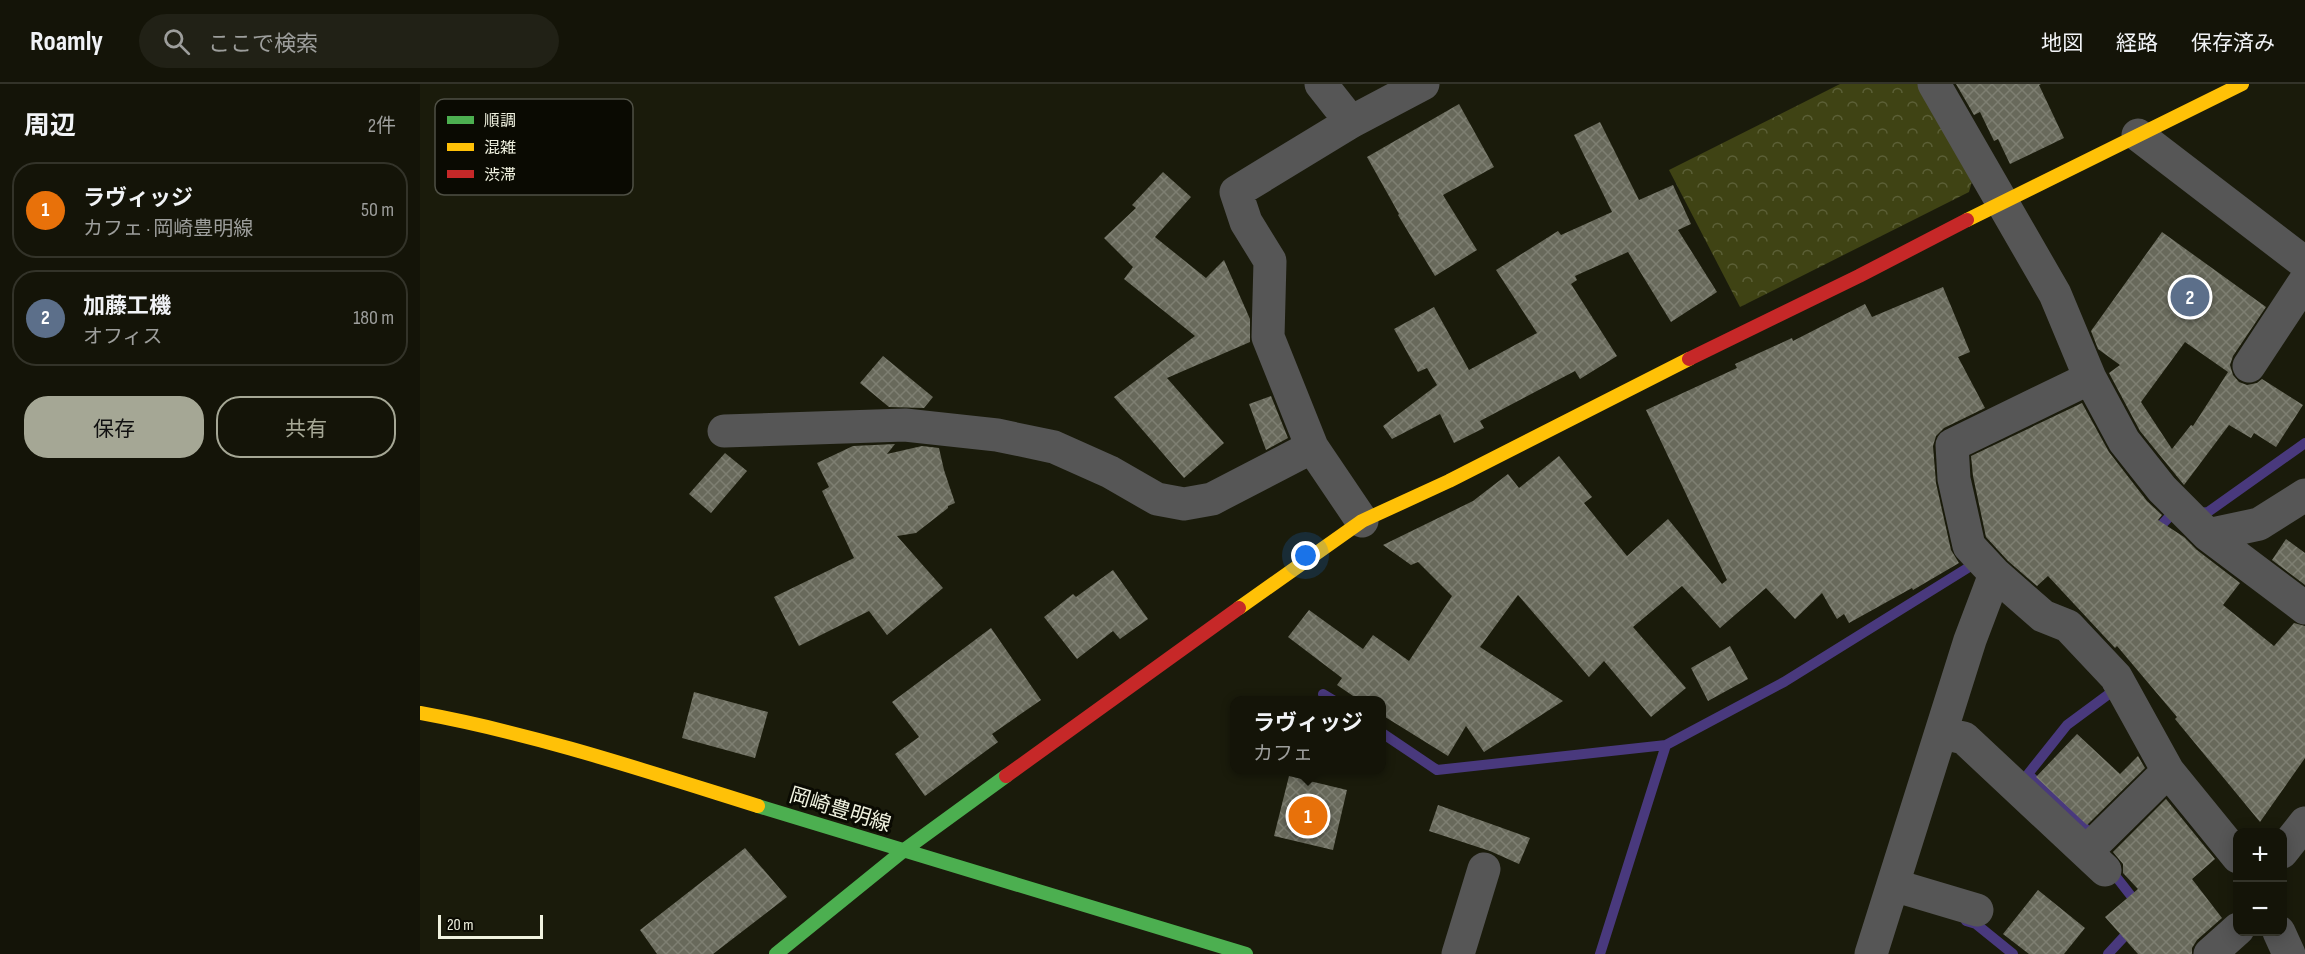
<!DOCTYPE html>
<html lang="ja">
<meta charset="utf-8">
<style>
:root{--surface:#141408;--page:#212116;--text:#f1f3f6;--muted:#9d9e9c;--line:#333329;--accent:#a5a795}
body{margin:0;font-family:"Sofia Sans Condensed","Noto Sans JP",sans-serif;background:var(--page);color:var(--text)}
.controls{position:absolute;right:18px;bottom:18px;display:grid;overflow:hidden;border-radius:12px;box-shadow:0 3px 15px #0003}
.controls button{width:54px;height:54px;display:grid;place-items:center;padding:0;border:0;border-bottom:2px solid var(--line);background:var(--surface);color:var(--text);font:30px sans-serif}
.scale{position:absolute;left:18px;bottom:15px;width:105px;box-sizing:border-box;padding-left:6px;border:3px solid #f0f2e0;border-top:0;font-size:16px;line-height:21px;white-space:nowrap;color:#f0f2e0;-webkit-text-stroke:4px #0a0a02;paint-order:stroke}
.you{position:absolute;left:886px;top:472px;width:21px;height:21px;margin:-15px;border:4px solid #fff;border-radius:50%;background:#1a73e8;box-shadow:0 0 0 9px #1a73e833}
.badge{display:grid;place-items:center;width:39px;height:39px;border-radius:50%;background:var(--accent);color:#fff;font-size:20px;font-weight:700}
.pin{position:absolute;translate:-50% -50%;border:3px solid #fff;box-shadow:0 2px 6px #0006}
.popup{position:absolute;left:810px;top:612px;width:156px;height:78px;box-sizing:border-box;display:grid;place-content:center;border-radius:12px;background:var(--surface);filter:drop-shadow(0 2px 4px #0005);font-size:20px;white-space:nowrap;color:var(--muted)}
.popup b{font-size:22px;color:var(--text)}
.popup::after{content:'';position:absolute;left:50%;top:100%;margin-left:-12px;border:12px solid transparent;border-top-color:var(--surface)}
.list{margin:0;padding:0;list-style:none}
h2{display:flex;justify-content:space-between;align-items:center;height:78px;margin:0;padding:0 24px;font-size:26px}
h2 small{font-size:20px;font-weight:400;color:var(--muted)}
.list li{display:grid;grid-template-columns:39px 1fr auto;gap:18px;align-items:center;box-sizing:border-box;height:96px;margin:0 12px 12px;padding:0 12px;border:2px solid var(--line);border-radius:24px}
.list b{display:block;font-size:22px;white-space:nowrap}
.list p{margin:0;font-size:20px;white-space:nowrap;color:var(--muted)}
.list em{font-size:20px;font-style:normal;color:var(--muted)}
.actions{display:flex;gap:12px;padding:18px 24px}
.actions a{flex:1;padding:14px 0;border:2px solid var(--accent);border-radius:24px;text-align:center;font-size:21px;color:var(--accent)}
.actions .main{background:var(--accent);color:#111}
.icon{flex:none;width:33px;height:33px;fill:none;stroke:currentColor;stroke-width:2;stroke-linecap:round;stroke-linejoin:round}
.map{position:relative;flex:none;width:1885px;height:870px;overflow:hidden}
header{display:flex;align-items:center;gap:36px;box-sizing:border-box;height:84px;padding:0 30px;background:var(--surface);border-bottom:2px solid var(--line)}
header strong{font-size:28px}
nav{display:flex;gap:33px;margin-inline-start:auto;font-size:21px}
.search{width:420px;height:54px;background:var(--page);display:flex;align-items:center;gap:15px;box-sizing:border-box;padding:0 21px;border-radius:33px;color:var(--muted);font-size:22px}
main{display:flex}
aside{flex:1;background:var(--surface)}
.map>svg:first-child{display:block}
</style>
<header>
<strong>Roamly</strong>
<div class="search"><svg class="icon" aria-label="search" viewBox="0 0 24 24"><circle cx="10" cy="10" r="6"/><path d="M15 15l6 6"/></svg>ここで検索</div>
<nav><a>地図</a><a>経路</a><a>保存済み</a></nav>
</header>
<main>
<aside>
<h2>周辺<small>2件</small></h2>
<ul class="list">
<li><span class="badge" style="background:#e8710a">1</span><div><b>ラヴィッジ</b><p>カフェ · 岡崎豊明線</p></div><em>50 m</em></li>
<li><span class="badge" style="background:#5c6f8a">2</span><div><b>加藤工機</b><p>オフィス</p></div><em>180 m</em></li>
</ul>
<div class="actions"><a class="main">保存</a><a>共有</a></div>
</aside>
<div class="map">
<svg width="1885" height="870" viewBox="0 0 1885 870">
<defs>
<pattern id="park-crowns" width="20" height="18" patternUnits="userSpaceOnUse" patternTransform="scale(1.5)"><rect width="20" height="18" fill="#3f4314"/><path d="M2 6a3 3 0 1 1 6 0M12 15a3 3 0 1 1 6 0" fill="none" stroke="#5b5f36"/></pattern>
<pattern id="building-cross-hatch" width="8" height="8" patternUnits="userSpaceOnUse" patternTransform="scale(1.5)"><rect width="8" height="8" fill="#68695b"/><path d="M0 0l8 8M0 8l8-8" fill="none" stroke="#7e7f72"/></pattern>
</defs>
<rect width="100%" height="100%" fill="#1a1b0b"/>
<path fill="url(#park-crowns)" d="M 1420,0 L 1501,0 L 1554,90 L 1549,108 L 1320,223 L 1249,86 Z"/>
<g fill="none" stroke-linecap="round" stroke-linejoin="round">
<path stroke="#49397d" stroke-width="10" d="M 1733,450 L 1750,432 L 1788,428 L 1885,359
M 903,610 L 913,616
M 962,649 L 1017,686 L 1246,661 L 1364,598 L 1554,480
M 1669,748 L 1608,690 L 1647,641 L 1693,607 L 1688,602
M 1690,785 L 1719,822
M 1546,837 L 1556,840 L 1593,870
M 1180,870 L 1246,661
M 1688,870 L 1712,844"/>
</g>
<path fill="url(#building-cross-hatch)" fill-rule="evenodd" d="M 1536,0 L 1621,0 L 1619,1 L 1644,54 L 1590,80 L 1578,55 L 1574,57 L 1560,28 L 1554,31 Z
M 1039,20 L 1074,83 L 1023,111 L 1057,166 L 1015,192 L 978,131 L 979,130 L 947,73 Z
M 1180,38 L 1219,116 L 1253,101 L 1271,140 L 1258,146 L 1297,208 L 1251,238 L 1208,168 L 1155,192 L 1157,196 L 1151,200 L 1197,272 L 1160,295 L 1155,287 L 1060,337 L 1064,344 L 1034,359 L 1020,330 L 972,355 L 963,342 L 1017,301 L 1007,284 L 998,288 L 974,245 L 1014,223 L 1049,286 L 1117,249 L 1076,186 L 1138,147 L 1141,151 L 1192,128 L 1154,51 Z
M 743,88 L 771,113 L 735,153 L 786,194 L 804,176 L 830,235 L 830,258 L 747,294 L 804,359 L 764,394 L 694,313 L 775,252 L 704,195 L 713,183 L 684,154 L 716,124 L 712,121 Z
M 1742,148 L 1846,223 L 1813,272 L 1810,281 L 1813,291 L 1819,298 L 1827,301 L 1837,299 L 1842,295 L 1883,321 L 1856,363 L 1834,349 L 1831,354 L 1809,341 L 1764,401 L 1720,347 L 1689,289 L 1700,281 L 1678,265 L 1671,247 ZM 1765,258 L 1808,288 L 1773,342 L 1771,341 L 1752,365 L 1721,318 Z
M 1523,203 L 1550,268 L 1538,273 L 1565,324 L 1524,344 L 1516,352 L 1513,362 L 1516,399 L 1531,466 L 1539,479 L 1493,506 L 1492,504 L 1429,539 L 1424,530 L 1417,535 L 1402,509 L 1375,535 L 1346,504 L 1300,544 L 1262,502 L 1213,543 L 1266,604 L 1231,633 L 1184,577 L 1169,593 L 1098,511 L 1060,563 L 1143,617 L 1064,668 L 1046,642 L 1028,672 L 962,631 L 962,616 L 939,616 L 917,601 L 922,594 L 868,553 L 889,526 L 943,565 L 953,551 L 989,577 L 1032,512 L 998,478 L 991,481 L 963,461 L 1053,417 L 1088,390 L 1099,404 L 1139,372 L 1172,413 L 1164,419 L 1207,472 L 1248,435 L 1302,500 L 1307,496 L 1226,326 L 1317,284 L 1315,280 L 1372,254 L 1373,257 L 1445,220 L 1452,233 Z
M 463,272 L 513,313 L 504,324 L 469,323 L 440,299 Z
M 851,312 L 868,354 L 846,366 L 829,320 Z
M 1662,319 L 1689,368 L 1727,417 L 1742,431 L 1738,436 L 1764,453 L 1777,466 L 1820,499 L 1803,521 L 1854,562 L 1874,539 L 1885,542 L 1885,674 L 1840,738 L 1755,635 L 1757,633 L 1697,562 L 1695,564 L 1628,492 L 1617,502 L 1588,477 L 1566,453 L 1553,392 L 1551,372 Z
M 475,360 L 467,370 L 502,362 L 519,364 L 524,386 L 535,419 L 528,422 L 528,424 L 496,449 L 477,452 L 523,504 L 467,551 L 449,527 L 379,562 L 354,513 L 434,474 L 402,407 L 409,403 L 397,379 L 433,362 Z
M 305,369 L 327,387 L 291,429 L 269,410 Z
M 1866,455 L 1885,469 L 1885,501 L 1852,476 Z
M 693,486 L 728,535 L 700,555 L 693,547 L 657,575 L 624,533 L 653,510 L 656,513 Z
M 571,544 L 621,616 L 572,650 L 578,658 L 505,712 L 475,670 L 499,653 L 472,618 Z
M 1310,562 L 1328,595 L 1288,617 L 1271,584 Z
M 274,608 L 348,628 L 335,674 L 262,654 Z
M 1657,650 L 1700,690 L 1718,672 L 1725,684 L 1667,741 L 1616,693 Z
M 869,692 L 927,706 L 913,766 L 854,752 Z
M 1746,715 L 1795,775 L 1772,795 L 1802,834 L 1777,856 L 1772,864 L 1772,870 L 1718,870 L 1685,833 L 1718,805 L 1703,789 L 1703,780 L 1693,768 Z
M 1018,721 L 1110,754 L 1099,780 L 1070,767 L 1009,747 Z
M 325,764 L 367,813 L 293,870 L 237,870 L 220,846 Z
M 1618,806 L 1665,844 L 1644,870 L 1609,870 L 1583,850 Z"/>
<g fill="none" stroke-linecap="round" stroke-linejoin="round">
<path stroke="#565656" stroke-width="33" d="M 901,0 L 931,38
M 1514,0 L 1635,210 L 1670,294 L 1704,357 L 1742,405 L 1788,451 L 1885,524
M 1718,51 L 1885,179
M 1829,282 L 1885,197
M 1670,294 L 1532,361 L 1534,395 L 1549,462 L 1575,490 L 1623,532 L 1648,542 L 1696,593 L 1748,687 L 1818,773
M 304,347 L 485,341 L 577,351 L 634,363 L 690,388 L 737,415 L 764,420 L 792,415 L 892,363
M 942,437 L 892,363 L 848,253 L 850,177 L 826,138 L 816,108 L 931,38 L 1003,0
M 1788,451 L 1839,440 L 1885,411
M 1521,649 L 1544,654 L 1685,786
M 1666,768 L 1748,687
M 1862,768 L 1885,739
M 1473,801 L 1557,826
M 1859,848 L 1869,870
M 1038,870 L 1064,785
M 1451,870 L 1550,556 L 1575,490
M 1790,870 L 1818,845"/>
<path stroke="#4caf50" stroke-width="14" d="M 338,722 L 826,870
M 356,870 L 483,767 L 586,692"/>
<path stroke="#ffc107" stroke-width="14" d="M 1547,136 L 1822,0
M 819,524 L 942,437 L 1029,397 L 1269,275
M 0,629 C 115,650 226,687 338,722"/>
<path stroke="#c62828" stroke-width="14" d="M 1269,275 L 1439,192 L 1547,136
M 586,692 L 819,524"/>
</g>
<g text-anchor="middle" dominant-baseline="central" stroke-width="6" stroke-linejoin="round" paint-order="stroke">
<g font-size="21" fill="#f0f2e0" stroke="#0a0a02">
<text transform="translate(420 726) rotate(17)">岡崎豊明線</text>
</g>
</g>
<rect x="15" y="15" width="198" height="96" rx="9" fill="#0a0a02" stroke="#4f5045" stroke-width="1.5"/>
<rect x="27" y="32" width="27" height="8" fill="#4caf50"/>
<rect x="27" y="59" width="27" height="8" fill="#ffc107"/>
<rect x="27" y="86" width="27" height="8" fill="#c62828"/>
<g font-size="16" fill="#f0f2e0">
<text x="64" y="42">順調</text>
<text x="64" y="69">混雑</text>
<text x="64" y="96">渋滞</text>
</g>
</svg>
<div class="controls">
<button>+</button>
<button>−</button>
</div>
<div class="scale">20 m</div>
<div class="you"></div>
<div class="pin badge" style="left:888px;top:732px;background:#e8710a">1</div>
<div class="popup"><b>ラヴィッジ</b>カフェ</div>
<div class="pin badge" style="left:1770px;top:213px;background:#5c6f8a">2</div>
</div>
</main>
